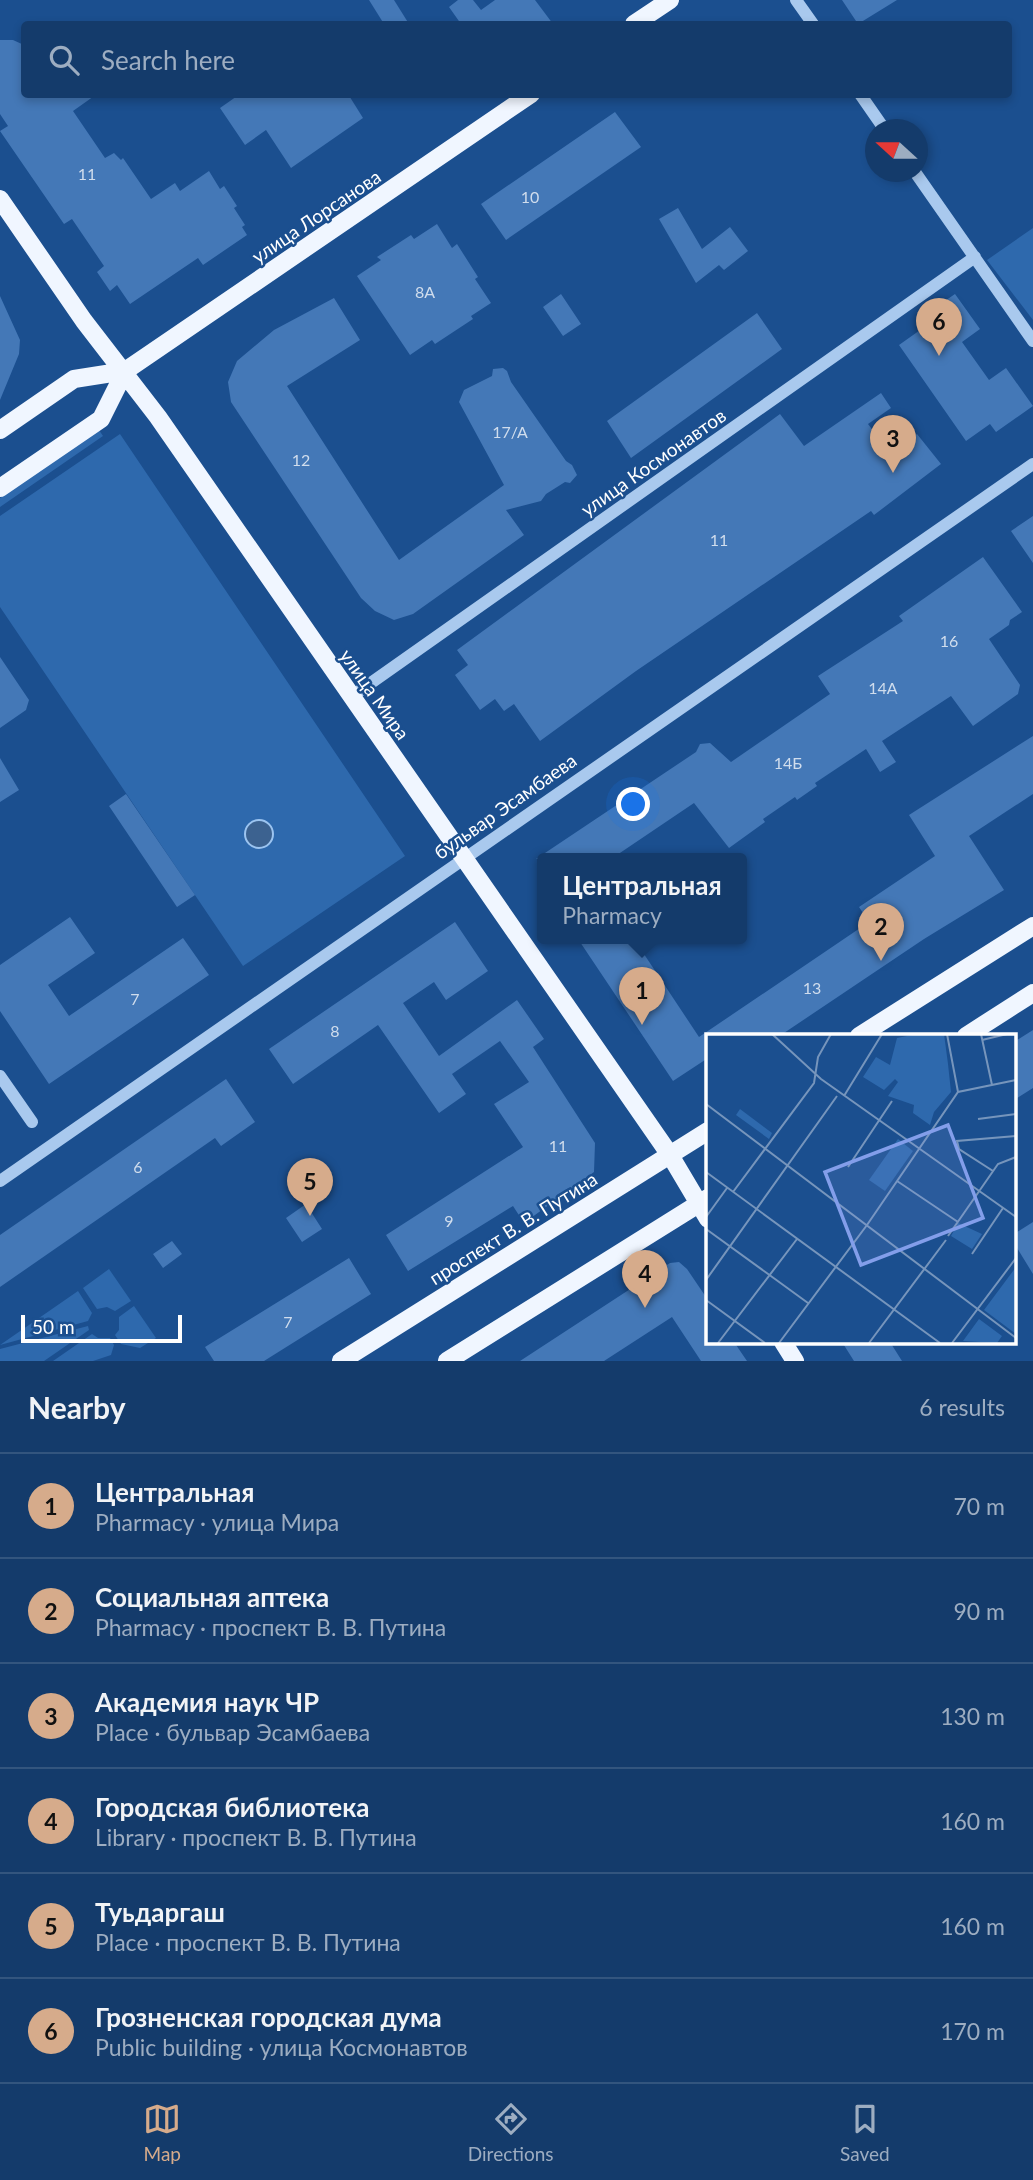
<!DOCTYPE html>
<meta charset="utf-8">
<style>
:root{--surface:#143b6b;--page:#214673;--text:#f1f3f6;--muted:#9dadc1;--line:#33557e;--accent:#d6ab8b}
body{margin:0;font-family:Lato,sans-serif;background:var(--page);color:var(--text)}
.compass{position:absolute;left:865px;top:119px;width:63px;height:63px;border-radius:50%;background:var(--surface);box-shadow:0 4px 10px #0003;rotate:291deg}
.scale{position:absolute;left:21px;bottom:18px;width:161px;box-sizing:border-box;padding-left:7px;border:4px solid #fff;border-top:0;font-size:19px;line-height:24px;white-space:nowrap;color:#fff;-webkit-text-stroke:5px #1b4f8f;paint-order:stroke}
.you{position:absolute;left:634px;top:805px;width:24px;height:24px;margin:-18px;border:5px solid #fff;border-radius:50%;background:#1a73e8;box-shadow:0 0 0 10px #1a73e833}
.badge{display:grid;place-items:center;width:46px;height:46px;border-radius:50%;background:var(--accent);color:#111;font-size:23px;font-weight:700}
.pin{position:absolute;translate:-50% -58px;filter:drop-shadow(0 2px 4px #0008)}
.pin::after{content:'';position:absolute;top:37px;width:24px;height:21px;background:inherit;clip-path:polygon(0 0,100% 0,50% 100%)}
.popup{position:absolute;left:537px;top:853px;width:210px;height:91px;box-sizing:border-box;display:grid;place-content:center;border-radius:7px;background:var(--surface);filter:drop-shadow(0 2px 5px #0005);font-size:23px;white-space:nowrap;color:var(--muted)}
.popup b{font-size:26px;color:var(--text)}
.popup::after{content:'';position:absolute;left:50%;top:100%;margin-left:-14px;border:14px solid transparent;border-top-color:var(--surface)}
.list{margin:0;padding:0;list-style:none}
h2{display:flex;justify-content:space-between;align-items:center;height:91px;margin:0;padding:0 28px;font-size:30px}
h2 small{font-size:23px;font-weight:400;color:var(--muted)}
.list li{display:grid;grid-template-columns:46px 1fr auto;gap:21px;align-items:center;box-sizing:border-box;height:105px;padding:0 28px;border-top:2px solid var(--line)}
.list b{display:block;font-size:26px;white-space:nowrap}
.list p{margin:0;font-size:23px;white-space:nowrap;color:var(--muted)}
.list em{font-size:23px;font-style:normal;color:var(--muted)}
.icon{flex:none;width:38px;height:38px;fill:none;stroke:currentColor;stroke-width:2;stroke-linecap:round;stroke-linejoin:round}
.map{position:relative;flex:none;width:1033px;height:1361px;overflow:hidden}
.search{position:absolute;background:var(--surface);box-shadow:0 4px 10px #0003;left:21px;right:21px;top:21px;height:77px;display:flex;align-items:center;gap:18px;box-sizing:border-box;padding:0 24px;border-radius:7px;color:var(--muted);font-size:26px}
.sheet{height:721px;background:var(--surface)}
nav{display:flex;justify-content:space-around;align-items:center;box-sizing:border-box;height:98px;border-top:2px solid var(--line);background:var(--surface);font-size:19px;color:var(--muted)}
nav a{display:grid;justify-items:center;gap:4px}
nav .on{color:var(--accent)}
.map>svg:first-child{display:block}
</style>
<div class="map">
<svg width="1033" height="1361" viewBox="0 0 1033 1361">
<rect width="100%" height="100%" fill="#1b4f8f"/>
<path fill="#2e69ad" d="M 1033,228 L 1033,320 L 987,260 Z
M 99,430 L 103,436 L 0,507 L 0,498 Z
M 120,434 L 405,856 L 243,966 L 0,607 L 0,516 Z
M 109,1269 L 131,1301 L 115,1311 L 107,1307 L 97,1309 L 83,1288 Z
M 78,1291 L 92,1313 L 88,1321 L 0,1345 Z
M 134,1306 L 156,1338 L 140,1348 L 121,1344 L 115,1335 L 119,1330 L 119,1317 Z
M 88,1326 L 89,1330 L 44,1361 L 0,1361 L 0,1349 Z
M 92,1334 L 98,1338 L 110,1338 L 114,1345 L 111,1355 L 93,1361 L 53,1361 Z"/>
<path fill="#3c6290" stroke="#9cc4f0" stroke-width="2" d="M245 834a14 14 0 1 1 28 0a14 14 0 1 1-28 0Z"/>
<path fill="#4478b7" d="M 369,0 L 394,0 L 409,24 L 384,24 Z
M 458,0 L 473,0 L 481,10 L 495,0 L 535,0 L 553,24 L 461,24 L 449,7 Z
M 842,0 L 897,0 L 858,24 Z
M 0,40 L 13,40 L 24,45 L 24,94 L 97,94 L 73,111 L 105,158 L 114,153 L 121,160 L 123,158 L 151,199 L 175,183 L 180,191 L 209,171 L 220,189 L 224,186 L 237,206 L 234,208 L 245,225 L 242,227 L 247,235 L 203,265 L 198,258 L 130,304 L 117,285 L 110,291 L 97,272 L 104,266 L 72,219 L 64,224 L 0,131 L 8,126 L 0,114 Z
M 240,94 L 348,94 L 363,118 L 291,168 L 266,130 L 245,145 L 220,108 Z
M 615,112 L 641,147 L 506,240 L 481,204 Z
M 678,208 L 702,249 L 730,227 L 748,251 L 724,270 L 719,265 L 696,283 L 659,219 Z
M 437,224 L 452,248 L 457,244 L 478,277 L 475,279 L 491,303 L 471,316 L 473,319 L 435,344 L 432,340 L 410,355 L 357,276 L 381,260 L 377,257 L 411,235 L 414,239 Z
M 561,294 L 581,324 L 563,336 L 543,307 Z
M 955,294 L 980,329 L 962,342 L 989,380 L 1006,368 L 1033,406 L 996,432 L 990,424 L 966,441 L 899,345 L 923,328 L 917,320 Z
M 0,296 L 20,340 L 19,354 L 0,400 Z
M 334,298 L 360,340 L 287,386 L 399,560 L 504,485 L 459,402 L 464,390 L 492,376 L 493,369 L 503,368 L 507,371 L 511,382 L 566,461 L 572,465 L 577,475 L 570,483 L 565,482 L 546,494 L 541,501 L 506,510 L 524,535 L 413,614 L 394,620 L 375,611 L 361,598 L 231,402 L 228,382 L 237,361 L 274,330 Z
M 757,313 L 782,349 L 631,458 L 607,421 Z
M 881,393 L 891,408 L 868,424 L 891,454 L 917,434 L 941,464 L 874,515 L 871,511 L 636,671 L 540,741 L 514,704 L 504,711 L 495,699 L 480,710 L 455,675 L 468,665 L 457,650 L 780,414 L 804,446 Z
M 1033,516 L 1033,563 L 1011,531 Z
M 983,557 L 1022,612 L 1010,620 L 1009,625 L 989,639 L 1020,685 L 1018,694 L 973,726 L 951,696 L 882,741 L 896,762 L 880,772 L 866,749 L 815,783 L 817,786 L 797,800 L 795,797 L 763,819 L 765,822 L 729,848 L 694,803 L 611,859 L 536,859 L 696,752 L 700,744 L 710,743 L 731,762 L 830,694 L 818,676 L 903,621 L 899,616 Z
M 0,657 L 29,700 L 26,710 L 0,728 Z
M 1033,736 L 1033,794 L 969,836 L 1004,890 L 924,939 L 781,1035 L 708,1035 L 708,1058 L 673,1081 L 578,939 L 634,939 L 699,1037 L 869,922 L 859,907 L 935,856 L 909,815 Z
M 0,758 L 19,790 L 0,802 Z
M 126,794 L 195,895 L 177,907 L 109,806 Z
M 70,917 L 95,953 L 48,985 L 69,1016 L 183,938 L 209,975 L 49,1084 L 0,1011 L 0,965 Z
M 455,922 L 488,971 L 446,1000 L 434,982 L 403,1003 L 439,1056 L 517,1000 L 544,1039 L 533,1047 L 595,1143 L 594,1172 L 524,1223 L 513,1206 L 408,1271 L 386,1235 L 523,1147 L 494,1104 L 529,1082 L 500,1041 L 452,1074 L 466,1094 L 439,1113 L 378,1025 L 293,1084 L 269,1049 Z
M 1033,1030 L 1033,1088 L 1014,1100 L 1014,1042 Z
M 226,1079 L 255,1122 L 221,1146 L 215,1138 L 0,1287 L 0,1235 Z
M 306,1204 L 322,1229 L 302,1242 L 286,1218 Z
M 1033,1222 L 1033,1274 L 1014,1243 L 1014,1234 Z
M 172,1241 L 182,1254 L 163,1268 L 153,1254 Z
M 349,1258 L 371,1294 L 264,1361 L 214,1361 L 205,1347 Z
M 679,1262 L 687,1269 L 708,1300 L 708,1342 L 734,1342 L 747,1361 L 701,1361 L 672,1317 L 604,1361 L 520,1361 L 670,1263 Z
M 842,1342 L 890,1342 L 902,1361 L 854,1361 Z"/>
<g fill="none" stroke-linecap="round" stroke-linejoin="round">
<path stroke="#a9c9ee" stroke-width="12" d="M 796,0 L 813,24
M 860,94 L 885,130
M 915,172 L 1033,341
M 351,697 L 975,257
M 0,1076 L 32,1122
M 0,1181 L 1033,464"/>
<path stroke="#f0f6ff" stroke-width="18" d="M 634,24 L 670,0
M 0,199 L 84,321 L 158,417 L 670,1155 L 708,1219
M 0,430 L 74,379 L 125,371 L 531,94
M 0,488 L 101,419 L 125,371
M 859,1036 L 1033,926
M 966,1036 L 1033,993
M 783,1342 L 795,1361
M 341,1361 L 708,1131
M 447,1361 L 708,1198"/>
</g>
<g text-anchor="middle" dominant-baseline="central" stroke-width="5" stroke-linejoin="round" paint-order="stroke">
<g font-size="16" fill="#d0dded">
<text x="87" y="173">11</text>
<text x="530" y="196">10</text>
<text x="425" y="291">8А</text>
<text x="510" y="431">17/А</text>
<text x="301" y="459">12</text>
<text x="719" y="539">11</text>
<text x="949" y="640">16</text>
<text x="883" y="687">14А</text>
<text x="788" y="762">14Б</text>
<text x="812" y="987">13</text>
<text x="135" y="998">7</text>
<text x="335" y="1030">8</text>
<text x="558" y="1145">11</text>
<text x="138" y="1166">6</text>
<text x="449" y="1220">9</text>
<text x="288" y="1321">7</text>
</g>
<g font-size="19" fill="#fff" stroke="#1b4f8f">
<text transform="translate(316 216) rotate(-34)">улица Лорсанова</text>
<text transform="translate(653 462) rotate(-35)">улица Космонавтов</text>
<text transform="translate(375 694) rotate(55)">улица Мира</text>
<text transform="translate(505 806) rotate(-35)">бульвар Эсамбаева</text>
<text transform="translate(513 1228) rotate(-32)">проспект В. В. Путина</text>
</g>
</g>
<g transform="translate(706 1034)">
<rect width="310" height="310" fill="#1b4f8f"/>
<path d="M 211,0 L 238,0 L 242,30 L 245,58 L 228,78 L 224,91 L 207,79 L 208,71 L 182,62 L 192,48 L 189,45 L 178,56 L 157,43 L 170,23 L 184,31 L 191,4 ZM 34,75 L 66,99 L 63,105 L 30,81 ZM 192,105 L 207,117 L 179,157 L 163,146 ZM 252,189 L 276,200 L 266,215 L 245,202 ZM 310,233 L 310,300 L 278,276 ZM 273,285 L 296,302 L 291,309 L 257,307 Z" fill="#2e69ad"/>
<path fill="none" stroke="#7695bc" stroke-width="2" d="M 66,0 L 115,45 L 310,183M 241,0 L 252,58M 275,0 L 286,51M 276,6 L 301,0M 138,62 L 176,0M 0,70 L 310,304M 272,85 L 310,80M 142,133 L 186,67M 287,137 L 253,115 L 251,107 L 310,102M 0,138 L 234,309M 191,147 L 252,188M 27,158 L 108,49 L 112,23 L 125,0M 0,183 L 21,154M 0,195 L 102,269M 242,202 L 292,130 L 310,123M 266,220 L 297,174M 0,246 L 131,62M 0,266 L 59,309M 12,309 L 91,205M 73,309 L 161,191 L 252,58 L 310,46M 163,309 L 240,206M 246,309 L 310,224"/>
<path fill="#839eea" fill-opacity="0.15" stroke="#839eea" stroke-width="3.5" d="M 242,91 L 277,184 L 155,231 L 119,138 Z"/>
<rect width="310" height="310" fill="none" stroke="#fff" stroke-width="3.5"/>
</g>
</svg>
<svg class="compass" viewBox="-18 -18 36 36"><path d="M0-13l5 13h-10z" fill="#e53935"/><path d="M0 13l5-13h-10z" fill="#9dadc1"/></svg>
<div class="scale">50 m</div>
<div class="you"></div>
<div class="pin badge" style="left:642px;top:1025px">1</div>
<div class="popup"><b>Центральная</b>Pharmacy</div>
<div class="pin badge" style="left:881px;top:961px">2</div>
<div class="pin badge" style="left:893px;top:473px">3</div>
<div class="pin badge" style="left:645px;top:1308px">4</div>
<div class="pin badge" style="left:310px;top:1216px">5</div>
<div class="pin badge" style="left:939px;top:356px">6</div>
<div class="search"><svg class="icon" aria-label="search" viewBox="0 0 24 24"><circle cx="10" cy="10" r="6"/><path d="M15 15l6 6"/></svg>Search here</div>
</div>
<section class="sheet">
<h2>Nearby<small>6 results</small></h2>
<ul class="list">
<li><span class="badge">1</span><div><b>Центральная</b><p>Pharmacy · улица Мира</p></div><em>70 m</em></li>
<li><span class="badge">2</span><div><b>Социальная аптека</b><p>Pharmacy · проспект В. В. Путина</p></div><em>90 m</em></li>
<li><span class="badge">3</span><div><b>Академия наук ЧР</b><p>Place · бульвар Эсамбаева</p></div><em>130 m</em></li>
<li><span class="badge">4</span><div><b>Городская библиотека</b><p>Library · проспект В. В. Путина</p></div><em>160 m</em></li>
<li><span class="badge">5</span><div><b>Туьдаргаш</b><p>Place · проспект В. В. Путина</p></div><em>160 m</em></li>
<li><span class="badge">6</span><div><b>Грозненская городская дума</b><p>Public building · улица Космонавтов</p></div><em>170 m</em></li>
</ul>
</section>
<nav>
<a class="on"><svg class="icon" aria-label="map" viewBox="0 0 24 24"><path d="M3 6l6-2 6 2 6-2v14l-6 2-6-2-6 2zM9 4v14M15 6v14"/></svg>Map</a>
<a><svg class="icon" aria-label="directions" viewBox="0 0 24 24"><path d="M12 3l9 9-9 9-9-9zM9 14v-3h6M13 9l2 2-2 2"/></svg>Directions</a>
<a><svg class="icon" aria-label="saved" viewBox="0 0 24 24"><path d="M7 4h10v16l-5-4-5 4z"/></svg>Saved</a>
</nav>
